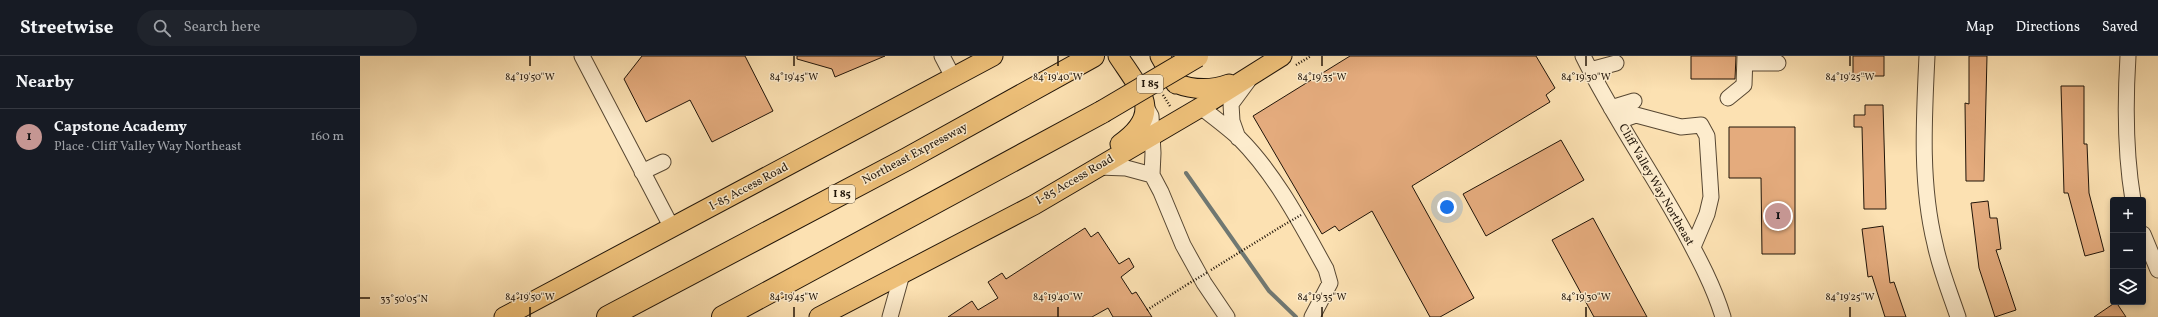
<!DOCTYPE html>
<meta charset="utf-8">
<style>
:root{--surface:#171b24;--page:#20242c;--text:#f1f3f6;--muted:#9ea1a6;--line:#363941;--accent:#c59692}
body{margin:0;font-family:Vollkorn,serif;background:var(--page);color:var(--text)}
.controls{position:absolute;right:12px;bottom:12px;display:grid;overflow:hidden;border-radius:4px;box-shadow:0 2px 6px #0003}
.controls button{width:36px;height:36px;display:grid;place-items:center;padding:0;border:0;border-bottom:1px solid var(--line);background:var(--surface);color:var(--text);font:20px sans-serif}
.you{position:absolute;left:1087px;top:151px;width:14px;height:14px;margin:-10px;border:3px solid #fff;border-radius:50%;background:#1a73e8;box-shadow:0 0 0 6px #1a73e833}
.badge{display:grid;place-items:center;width:26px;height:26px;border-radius:50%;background:var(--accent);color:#111;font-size:13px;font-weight:700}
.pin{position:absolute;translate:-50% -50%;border:2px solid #fff;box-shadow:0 1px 4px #0006}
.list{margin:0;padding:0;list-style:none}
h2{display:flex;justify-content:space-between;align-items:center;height:52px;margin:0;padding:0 16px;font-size:17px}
h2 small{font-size:13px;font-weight:400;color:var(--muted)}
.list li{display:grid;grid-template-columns:26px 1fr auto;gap:12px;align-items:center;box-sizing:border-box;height:56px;padding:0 16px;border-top:1px solid var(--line)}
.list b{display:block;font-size:15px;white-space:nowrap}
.list p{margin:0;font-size:13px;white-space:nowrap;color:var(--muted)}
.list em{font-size:13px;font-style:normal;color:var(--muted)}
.icon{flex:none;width:22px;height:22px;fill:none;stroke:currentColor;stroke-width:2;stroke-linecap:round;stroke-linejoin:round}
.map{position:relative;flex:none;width:1798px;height:261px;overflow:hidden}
header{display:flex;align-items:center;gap:24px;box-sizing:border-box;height:56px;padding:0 20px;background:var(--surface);border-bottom:1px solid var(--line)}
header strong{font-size:19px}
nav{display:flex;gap:22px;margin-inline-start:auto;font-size:14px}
.search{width:280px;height:36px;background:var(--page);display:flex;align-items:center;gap:10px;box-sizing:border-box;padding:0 14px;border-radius:22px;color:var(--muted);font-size:15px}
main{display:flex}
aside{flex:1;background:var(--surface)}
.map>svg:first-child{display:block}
</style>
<header>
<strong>Streetwise</strong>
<div class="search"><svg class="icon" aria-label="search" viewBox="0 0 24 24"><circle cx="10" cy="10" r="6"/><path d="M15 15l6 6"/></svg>Search here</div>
<nav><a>Map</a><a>Directions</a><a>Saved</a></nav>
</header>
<main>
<aside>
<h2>Nearby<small></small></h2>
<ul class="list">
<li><span class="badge">1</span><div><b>Capstone Academy</b><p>Place · Cliff Valley Way Northeast</p></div><em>160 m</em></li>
</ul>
</aside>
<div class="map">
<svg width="1798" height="261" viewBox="0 0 1798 261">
<rect width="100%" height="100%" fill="#fce1b2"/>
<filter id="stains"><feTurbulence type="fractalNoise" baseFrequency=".005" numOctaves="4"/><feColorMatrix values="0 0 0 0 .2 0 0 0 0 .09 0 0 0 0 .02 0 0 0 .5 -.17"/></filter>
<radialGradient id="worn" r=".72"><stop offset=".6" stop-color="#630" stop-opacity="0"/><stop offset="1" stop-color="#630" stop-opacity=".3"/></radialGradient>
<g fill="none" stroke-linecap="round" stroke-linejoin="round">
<path stroke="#707872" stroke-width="4" d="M 826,117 L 909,235 L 936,261"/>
</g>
<path fill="#e4ab7d" stroke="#201408" d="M 282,0 L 385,0 L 413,55 L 352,86 L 330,44 L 286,66 L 264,23 Z
M 437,0 L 525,0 L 475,21 L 472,13 L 437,3 Z
M 990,0 L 1176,0 L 1195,32 L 1186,39 L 1190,46 L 1052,130 L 1114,242 L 1080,261 L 1070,261 L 1012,155 L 979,175 L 975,170 L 962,178 L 893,60 Z
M 1331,0 L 1376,0 L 1375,23 L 1331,23 Z
M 1493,0 L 1524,0 L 1524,20 L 1493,20 Z
M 1609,0 L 1627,0 L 1624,125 L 1606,125 L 1605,47 L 1609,48 Z
M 1701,30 L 1724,30 L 1724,88 L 1727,88 L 1729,137 L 1744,195 L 1725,200 L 1708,137 L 1704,137 Z
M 1505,49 L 1523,49 L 1526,153 L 1504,153 L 1502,71 L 1494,71 L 1494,59 L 1505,59 Z
M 1369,71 L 1435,71 L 1435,198 L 1402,198 L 1401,122 L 1369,122 Z
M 1201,84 L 1224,124 L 1126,180 L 1103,138 Z
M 1628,145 L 1630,162 L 1637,162 L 1641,193 L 1636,194 L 1656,254 L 1635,261 L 1619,212 L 1611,147 Z
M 1233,162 L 1287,261 L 1234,261 L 1192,184 Z
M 1523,170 L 1530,227 L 1534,226 L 1546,261 L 1525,261 L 1512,220 L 1508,221 L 1502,173 Z
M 725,172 L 731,181 L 738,176 L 759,208 L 769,202 L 774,211 L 761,221 L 772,238 L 776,236 L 792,261 L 753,261 L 748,252 L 732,261 L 588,261 L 612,245 L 618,254 L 638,242 L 628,226 L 642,217 L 646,223 Z
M 1756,246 L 1766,261 L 1734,261 Z"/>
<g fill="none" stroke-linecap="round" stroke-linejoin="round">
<g stroke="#574732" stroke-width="17">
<path id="minor" d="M 222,0 L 312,172
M 582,0 L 593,21
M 1223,0 C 1253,61 1292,116 1324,175 C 1339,203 1354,231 1363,261
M 1567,0 C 1564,62 1560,127 1575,188 C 1580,213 1590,237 1598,261
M 1768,0 C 1765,48 1765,96 1773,144
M 1385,7 L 1418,7
M 1230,14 L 1256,7
M 1368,42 L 1384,29 L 1385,0
M 786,51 L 791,60 L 793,97 L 792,119 L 801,136 L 823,189 L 844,227 L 867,261
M 841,51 C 853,61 867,71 879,82 C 916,119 941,168 966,213 L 970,227 L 952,261
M 1251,52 L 1274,45
M 1259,65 L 1276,59 L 1321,71 L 1341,69 L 1347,80 L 1351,141 L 1347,158 L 1333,191
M 878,82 L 872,65 L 871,48 L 888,25
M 738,111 L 766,112 L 792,119
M 282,116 L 303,106
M 1783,178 L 1798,214
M 530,261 L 542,218"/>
</g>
<g stroke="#201408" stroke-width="21">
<path id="major" d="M 758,0 C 781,35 804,57 760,88
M 800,0 L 816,28
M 815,27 C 833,34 850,35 869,28
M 144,261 L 633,0
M 459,261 L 674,149 L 841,51 L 922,0"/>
</g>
<g stroke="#201408" stroke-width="24">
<path id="highway" d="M 248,261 L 547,103 L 733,0
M 363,261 L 742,56"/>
</g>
<path stroke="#201408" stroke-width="2.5" stroke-dasharray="1 2" stroke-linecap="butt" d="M 936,9 L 951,0
M 803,39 L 810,50
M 851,214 L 922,170
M 787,254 L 828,228"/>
<use href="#minor" stroke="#fdeccd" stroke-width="15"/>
<use href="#major" stroke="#eec079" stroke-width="19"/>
<use href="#highway" stroke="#eec079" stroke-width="22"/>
<g stroke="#201408" stroke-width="24" stroke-linecap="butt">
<path id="highway-bridge" d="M 742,56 L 837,0"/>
</g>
<path stroke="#201408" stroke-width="2.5" stroke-dasharray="1 2" stroke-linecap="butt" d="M 922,170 L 941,159
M 828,228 L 848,216"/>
<use href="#highway-bridge" stroke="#eec079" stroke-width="22"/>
</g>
<path fill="none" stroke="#201408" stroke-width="1.5" d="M 170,0 L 170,10M 434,0 L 434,10M 698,0 L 698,10M 962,0 L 962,10M 1226,0 L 1226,10M 1490,0 L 1490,10M 0,242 L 10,242M 170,251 L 170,261M 434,251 L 434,261M 698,251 L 698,261M 962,251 L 962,261M 1226,251 L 1226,261M 1490,251 L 1490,261"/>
<g text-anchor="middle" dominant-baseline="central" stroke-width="3" stroke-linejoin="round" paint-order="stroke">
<g fill="#fdeccd" stroke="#625543" stroke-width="1">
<rect x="777" y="19" width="26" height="18" rx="3"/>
<rect x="469" y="129" width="26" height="18" rx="3"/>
</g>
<g font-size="11" font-weight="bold" fill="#201408">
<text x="790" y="28">I 85</text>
<text x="482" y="138">I 85</text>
</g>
<g font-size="12" fill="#201408" stroke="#fdeccd">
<text transform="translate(555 98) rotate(-28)">Northeast Expressway</text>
<text transform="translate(715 124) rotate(-30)">I-85 Access Road</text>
<text transform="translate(1296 129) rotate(60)">Cliff Valley Way Northeast</text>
<text transform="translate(389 131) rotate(-28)">I-85 Access Road</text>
</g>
</g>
<g font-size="10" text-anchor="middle" fill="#201408" stroke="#fdeccd" stroke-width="3" stroke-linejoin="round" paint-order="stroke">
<text x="170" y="24">84°19'50"W</text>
<text x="434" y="24">84°19'45"W</text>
<text x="698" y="24">84°19'40"W</text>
<text x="962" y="24">84°19'35"W</text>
<text x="1226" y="24">84°19'30"W</text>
<text x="1490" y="24">84°19'25"W</text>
<text x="170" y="244">84°19'50"W</text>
<text x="434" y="244">84°19'45"W</text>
<text x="698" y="244">84°19'40"W</text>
<text x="962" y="244">84°19'35"W</text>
<text x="1226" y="244">84°19'30"W</text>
<text x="1490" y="244">84°19'25"W</text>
<text x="44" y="246">33°50'05"N</text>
</g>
<rect width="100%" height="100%" filter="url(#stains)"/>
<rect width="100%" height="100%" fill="url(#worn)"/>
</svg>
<div class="controls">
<button>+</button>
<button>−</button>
<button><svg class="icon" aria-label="layers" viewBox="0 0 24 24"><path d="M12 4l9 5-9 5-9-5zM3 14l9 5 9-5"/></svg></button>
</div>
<div class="you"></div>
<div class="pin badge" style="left:1418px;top:160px">1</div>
</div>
</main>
